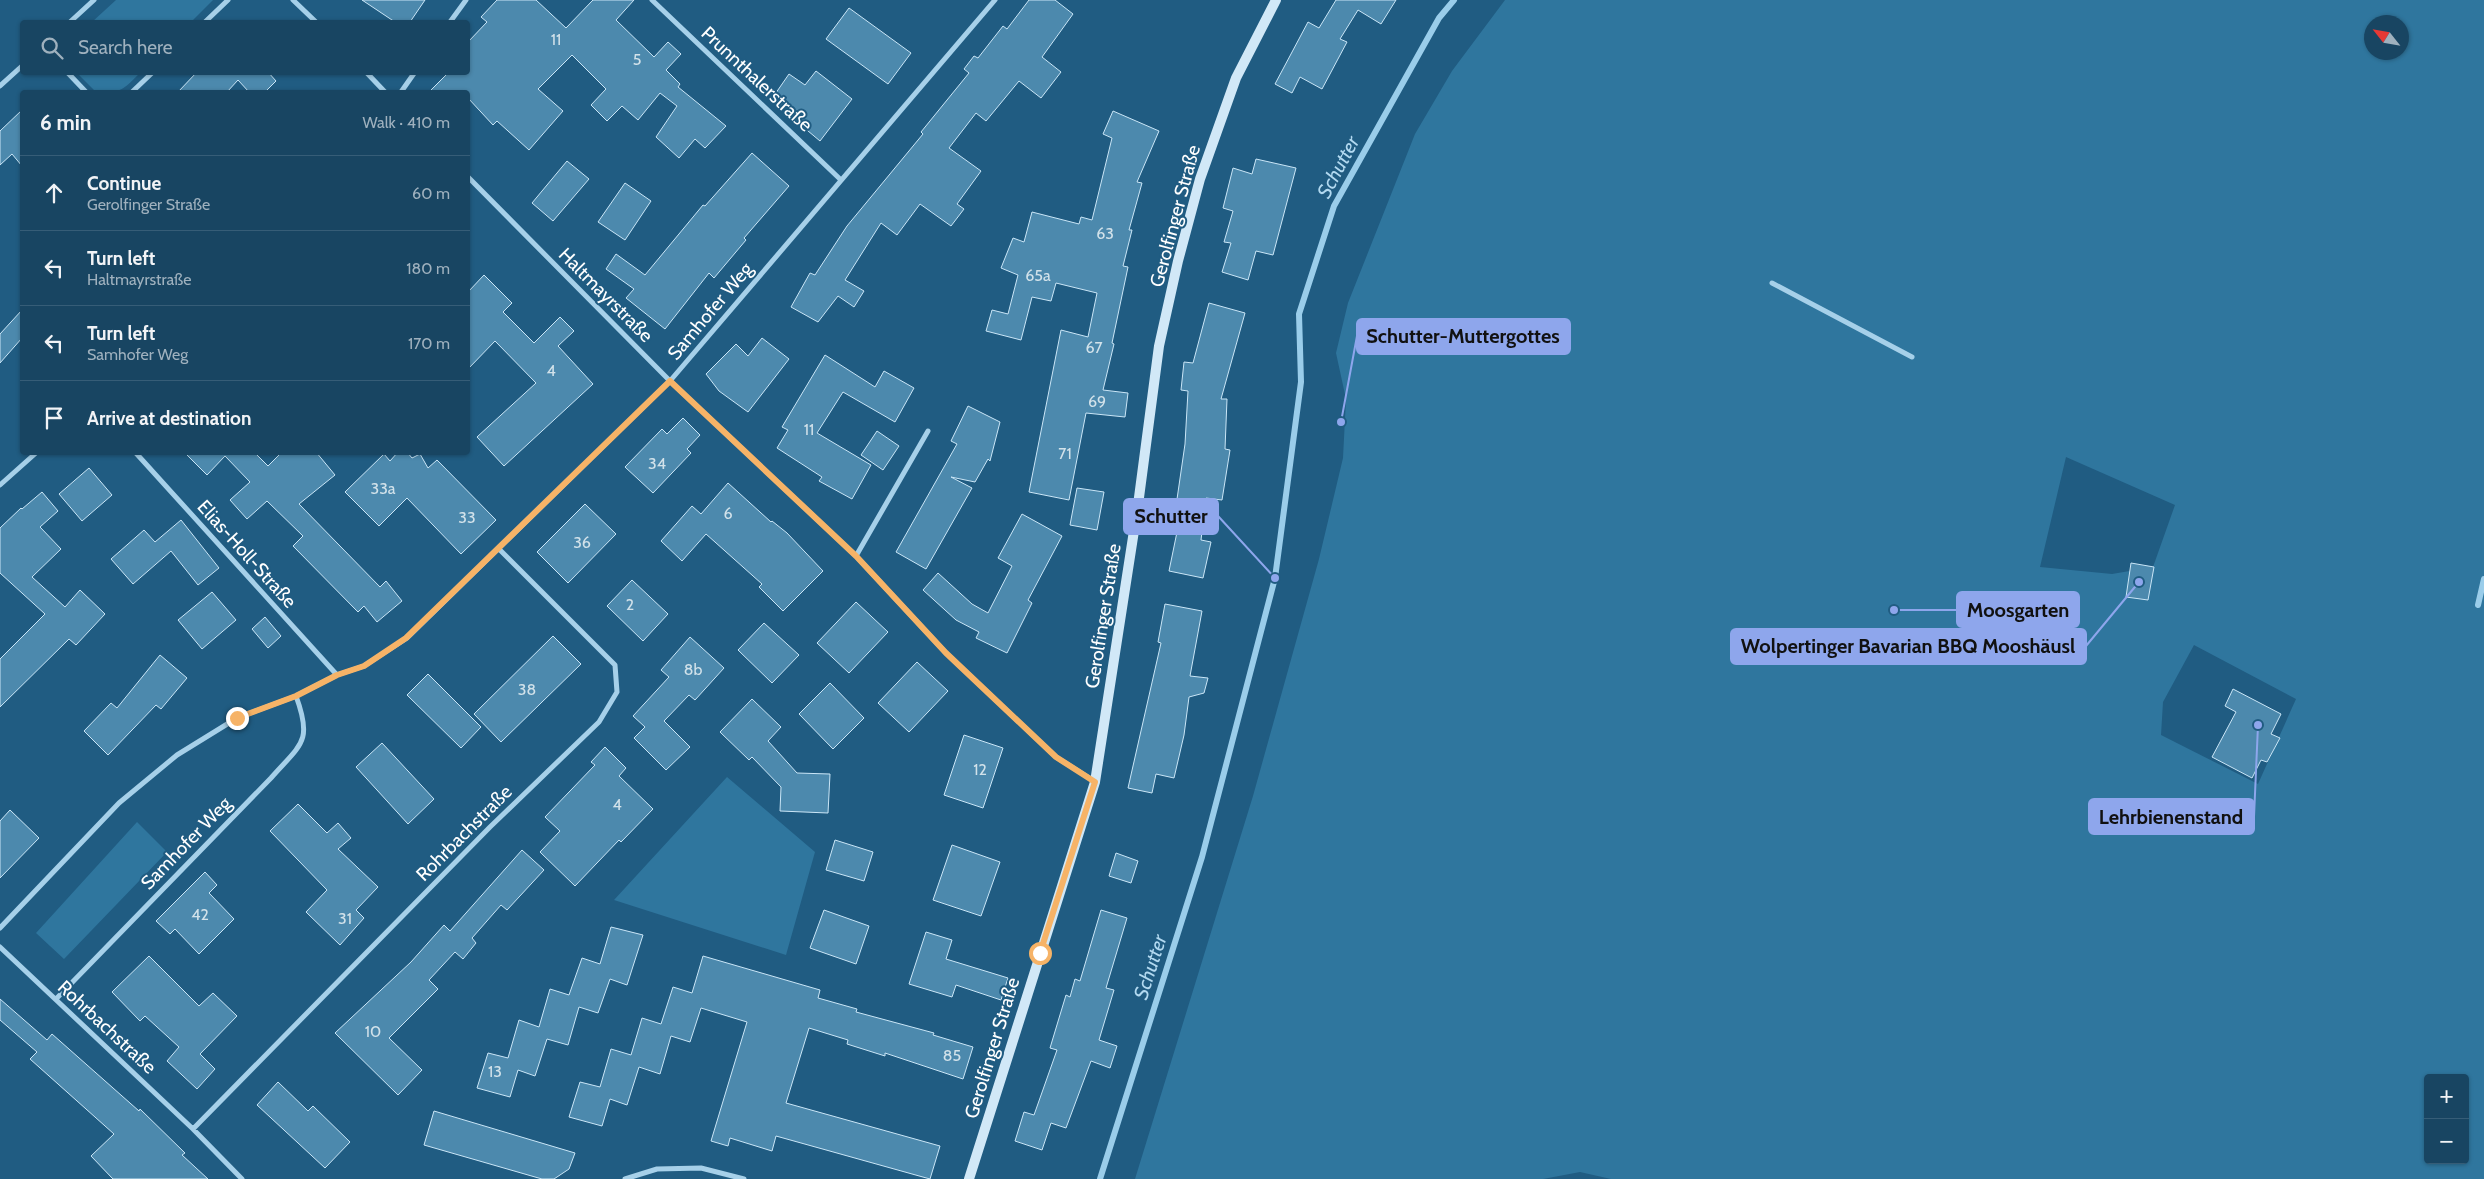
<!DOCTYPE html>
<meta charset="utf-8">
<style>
:root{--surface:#184562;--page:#254f6b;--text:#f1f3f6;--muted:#9fb1be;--line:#365d77}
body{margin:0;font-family:Cabin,sans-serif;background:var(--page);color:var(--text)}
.controls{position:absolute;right:15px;bottom:15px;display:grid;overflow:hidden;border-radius:5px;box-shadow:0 1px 4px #0004}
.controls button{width:45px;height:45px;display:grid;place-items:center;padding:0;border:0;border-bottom:1px solid var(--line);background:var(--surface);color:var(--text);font:25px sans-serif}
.compass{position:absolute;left:2364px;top:15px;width:45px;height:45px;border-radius:50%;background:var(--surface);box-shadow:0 1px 4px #0004;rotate:301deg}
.stop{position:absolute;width:15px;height:15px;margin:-11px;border:4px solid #f6b367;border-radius:50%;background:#fff}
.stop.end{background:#f6b367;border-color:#fff;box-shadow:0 1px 5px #0008}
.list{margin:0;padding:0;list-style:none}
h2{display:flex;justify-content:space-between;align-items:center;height:65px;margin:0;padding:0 20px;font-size:21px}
h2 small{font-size:16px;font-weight:400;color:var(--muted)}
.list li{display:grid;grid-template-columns:32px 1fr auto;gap:15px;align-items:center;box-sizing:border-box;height:75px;padding:0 20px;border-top:1px solid var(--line)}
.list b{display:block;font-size:19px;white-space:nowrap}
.list p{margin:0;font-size:16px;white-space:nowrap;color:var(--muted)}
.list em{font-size:16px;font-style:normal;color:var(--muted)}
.icon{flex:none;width:28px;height:28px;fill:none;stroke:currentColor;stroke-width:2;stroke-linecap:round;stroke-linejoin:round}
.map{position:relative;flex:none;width:2484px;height:1179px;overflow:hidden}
.search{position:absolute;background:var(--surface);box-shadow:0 1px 4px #0004;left:20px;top:20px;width:450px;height:55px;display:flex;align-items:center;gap:12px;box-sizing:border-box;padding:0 18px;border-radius:5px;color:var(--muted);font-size:19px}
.panel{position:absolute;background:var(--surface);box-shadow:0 1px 4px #0004;left:20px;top:90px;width:450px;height:365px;border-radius:5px}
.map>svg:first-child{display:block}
</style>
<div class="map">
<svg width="2484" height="1179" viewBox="0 0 2484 1179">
<rect width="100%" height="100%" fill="#205c82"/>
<path fill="#2f769e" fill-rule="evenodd" d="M 116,0 L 213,0 L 191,22 L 92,22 Z
M 1505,0 L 2484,0 L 2484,1179 L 1611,1179 L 1580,1172 L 1543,1179 L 1135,1179 L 1253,796 L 1319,559 L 1343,458 L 1346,399 L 1336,353 L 1348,303 L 1415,134 L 1452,71 ZM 2372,22 L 2402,22 L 2402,52 L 2372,52 ZM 2066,457 L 2175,505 L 2153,567 L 2112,574 L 2040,567 ZM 2194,645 L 2296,699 L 2258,784 L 2161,735 L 2163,702 ZM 2428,1078 L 2465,1078 L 2465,1160 L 2428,1160 Z
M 77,73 L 140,73 C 122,90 123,93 96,92 Z
M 727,777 L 815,852 L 786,955 L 614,900 Z
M 137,822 L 167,852 L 64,959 L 36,933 Z"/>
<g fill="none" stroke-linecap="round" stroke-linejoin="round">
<path stroke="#9acdea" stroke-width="6" d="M 2478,605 L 2484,579
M 1100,1179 L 1202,857 L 1275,578 L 1301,382 L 1299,314 L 1334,206 L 1439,18 L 1454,0"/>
</g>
<path fill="#4c89ad" stroke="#cae6f7" d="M 362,0 L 425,0 L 410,22 L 395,22 Z
M 497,0 L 536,0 L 566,28 L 593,0 L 634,0 L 616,20 L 654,57 L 668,42 L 681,54 L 666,70 L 680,84 L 678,87 L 726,126 L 705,148 L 695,139 L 679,158 L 656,137 L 677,106 L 660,93 L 638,120 L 622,106 L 607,121 L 591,105 L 606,89 L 572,55 L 538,89 L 563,111 L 529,150 L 497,121 L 493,125 L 468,98 L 468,92 L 429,92 L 449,72 L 468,72 L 468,42 L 487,22 L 481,17 Z
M 1029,0 L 1055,0 L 1073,14 L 1042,57 L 1061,72 L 1041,98 L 1019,81 L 986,121 L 976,113 L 949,148 L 981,171 L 957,204 L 964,209 L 951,226 L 920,204 L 897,235 L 881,223 L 845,280 L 864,291 L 854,307 L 838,296 L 818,322 L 791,307 L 810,273 L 815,275 L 847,226 L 923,134 L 921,132 L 969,73 L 964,69 L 974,56 L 978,58 L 1003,26 L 1007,29 Z
M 1336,0 L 1396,0 L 1381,24 L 1358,10 L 1340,39 L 1347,42 L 1322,89 L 1300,77 L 1292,93 L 1275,84 L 1308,22 L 1319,28 Z
M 849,8 L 911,53 L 888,84 L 826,39 Z
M 816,71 L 852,99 L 820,141 L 771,100 L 789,74 L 805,85 Z
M 197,72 L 268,72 L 276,81 L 265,92 L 249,92 L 238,80 L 227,92 L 178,92 Z
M 22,110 L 22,166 L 12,154 L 0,165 L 0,131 Z
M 1113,111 L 1159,131 L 1137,182 L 1142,183 L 1129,230 L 1132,230 L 1123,266 L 1128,267 L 1112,343 L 1114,344 L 1103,390 L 1128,393 L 1125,417 L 1086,413 L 1069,500 L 1029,492 L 1061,330 L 1088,337 L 1097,293 L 1056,283 L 1051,301 L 1032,297 L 1021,340 L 986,331 L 992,310 L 1008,314 L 1018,275 L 1001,268 L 1013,238 L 1024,242 L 1032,212 L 1079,224 L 1081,217 L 1092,220 L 1112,138 L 1103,134 Z
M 752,153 L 789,186 L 744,238 L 746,240 L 714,278 L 709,273 L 665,329 L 626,298 L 634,289 L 606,269 L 616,254 L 645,275 L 703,205 L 705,206 Z
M 1256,159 L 1296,168 L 1273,255 L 1256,251 L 1248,280 L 1222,272 L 1231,243 L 1224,242 L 1233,211 L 1223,208 L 1233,168 L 1252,174 Z
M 567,161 L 589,179 L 553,221 L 532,203 Z
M 625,183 L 651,201 L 625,240 L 598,222 Z
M 484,275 L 512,303 L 503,312 L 534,343 L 560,317 L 574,331 L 558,346 L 593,384 L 504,466 L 477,437 L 536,383 L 495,341 L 468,369 L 468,292 Z
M 1209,303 L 1245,313 L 1221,399 L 1227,399 L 1225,449 L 1230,450 L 1222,500 L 1206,498 L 1201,540 L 1211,542 L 1203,578 L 1169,571 L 1177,532 L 1156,529 L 1159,513 L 1175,513 L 1185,444 L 1188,391 L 1181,390 L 1184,362 L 1193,363 Z
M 22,310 L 22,338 L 0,363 L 0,334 Z
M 762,338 L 789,359 L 748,412 L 719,391 L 706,374 L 736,344 L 748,356 Z
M 825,355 L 875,387 L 884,371 L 914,388 L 895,422 L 843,392 L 817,433 L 871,465 L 852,499 L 819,481 L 822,477 L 777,448 L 788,430 L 782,427 Z
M 968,406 L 1000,422 L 990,461 L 988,459 L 975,482 L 951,477 L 972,488 L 926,569 L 896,552 L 957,444 L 951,441 Z
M 683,418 L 700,435 L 687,449 L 691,453 L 653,493 L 625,467 L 662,429 L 667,434 Z
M 877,431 L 899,446 L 883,470 L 861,455 Z
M 184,452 L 254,452 L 268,466 L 282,452 L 316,452 L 335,475 L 299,504 L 380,587 L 386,581 L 402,601 L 377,622 L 364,606 L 358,612 L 293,546 L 303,536 L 267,501 L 247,519 L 230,500 L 250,482 L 225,456 L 207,475 Z
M 398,452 L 407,452 L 412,458 L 420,454 L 428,468 L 437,460 L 496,520 L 461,554 L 407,498 L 379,526 L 345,492 L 384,454 L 390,461 Z
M 89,468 L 112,495 L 82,521 L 59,494 Z
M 728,483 L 771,522 L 772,521 L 787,533 L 823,571 L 783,611 L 759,587 L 762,584 L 706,534 L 682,561 L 661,541 L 692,506 L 701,514 Z
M 1077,488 L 1104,492 L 1097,530 L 1070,525 Z
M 42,492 L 58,511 L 40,527 L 61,549 L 32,577 L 65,607 L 80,590 L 105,614 L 76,645 L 69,639 L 0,707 L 0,659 L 45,614 L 0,573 L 0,528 L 21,508 L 22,509 Z
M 585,504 L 616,534 L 568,583 L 537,552 Z
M 1022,514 L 1062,536 L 1028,600 L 1032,603 L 1007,653 L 976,638 L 979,632 L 956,620 L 923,590 L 938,573 L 972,604 L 988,613 L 1012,566 L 998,558 Z
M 181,520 L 219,568 L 198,585 L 171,551 L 133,584 L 111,559 L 144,530 L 155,542 Z
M 2131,563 L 2154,567 L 2148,600 L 2126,597 Z
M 632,580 L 668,614 L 643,641 L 607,606 Z
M 212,592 L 236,620 L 202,649 L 178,620 Z
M 856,602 L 888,632 L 849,673 L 817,643 Z
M 1165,604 L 1202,611 L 1190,676 L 1208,678 L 1204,693 L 1189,697 L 1184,735 L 1174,778 L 1156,774 L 1152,793 L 1128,788 L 1161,643 L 1158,642 Z
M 265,617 L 281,636 L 268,648 L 252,629 Z
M 764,623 L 799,655 L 772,683 L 738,650 Z
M 553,636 L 581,664 L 501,742 L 474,714 Z
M 690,637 L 724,668 L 695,700 L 689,695 L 664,721 L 690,747 L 666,770 L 634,738 L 645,727 L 633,716 L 669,677 L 661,670 Z
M 160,655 L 187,678 L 161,709 L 156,705 L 108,755 L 84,731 L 111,703 L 117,708 Z
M 917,662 L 948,691 L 909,732 L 878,703 Z
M 428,674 L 481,727 L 461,748 L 407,695 Z
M 830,683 L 864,718 L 833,749 L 799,714 Z
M 2233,689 L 2281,714 L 2271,734 L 2280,738 L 2267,762 L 2261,760 L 2252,778 L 2212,757 L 2236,712 L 2225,706 Z
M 752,699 L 781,727 L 768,741 L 797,773 L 830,774 L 828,813 L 780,811 L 781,787 L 752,757 L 749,760 L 720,732 Z
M 964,735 L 1003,748 L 983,808 L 944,795 Z
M 382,743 L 434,799 L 408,824 L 356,767 Z
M 605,747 L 626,768 L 619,776 L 653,809 L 621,842 L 619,840 L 575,886 L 540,852 L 560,831 L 545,817 L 595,765 L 591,762 Z
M 298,804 L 327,833 L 338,823 L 351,838 L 338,849 L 378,887 L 356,910 L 364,918 L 340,945 L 306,912 L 327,890 L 270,831 Z
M 10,810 L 39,838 L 0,878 L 0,821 Z
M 835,840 L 873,852 L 864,881 L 826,870 Z
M 952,845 L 1000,862 L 981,916 L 933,900 Z
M 522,850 L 544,870 L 507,910 L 501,905 L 472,938 L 476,943 L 463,959 L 455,952 L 429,980 L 438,989 L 389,1038 L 422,1070 L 398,1095 L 335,1033 L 411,962 L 444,925 L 450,931 Z
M 1116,853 L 1138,861 L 1131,883 L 1109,876 Z
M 205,872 L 217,885 L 209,893 L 234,919 L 199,954 L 175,929 L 170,934 L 156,921 Z
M 824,910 L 869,926 L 856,964 L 810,948 Z
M 1101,910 L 1127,918 L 1106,988 L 1114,990 L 1099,1040 L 1117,1046 L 1110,1068 L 1091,1061 L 1066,1128 L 1051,1123 L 1042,1150 L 1015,1141 L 1024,1112 L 1034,1115 L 1057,1050 L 1050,1048 L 1066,995 L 1070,997 L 1075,979 L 1080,981 Z
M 611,927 L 643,935 L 627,985 L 610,979 L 598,1013 L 579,1007 L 568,1045 L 547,1039 L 535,1076 L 518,1070 L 510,1097 L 477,1088 L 488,1053 L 508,1058 L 519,1020 L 539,1027 L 550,989 L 569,995 L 582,958 L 600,964 Z
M 926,932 L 952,940 L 946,959 L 1008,978 L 1001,1000 L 956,985 L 952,997 L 909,984 Z
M 149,956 L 199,1006 L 213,993 L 237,1016 L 200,1054 L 215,1069 L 197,1089 L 167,1061 L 179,1047 L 145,1016 L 140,1021 L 112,992 Z
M 703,956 L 820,990 L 818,998 L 857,1009 L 856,1012 L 934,1033 L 933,1035 L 973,1047 L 963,1079 L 885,1053 L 885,1056 L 847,1044 L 848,1040 L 809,1028 L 786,1103 L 940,1146 L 930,1179 L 776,1136 L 772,1151 L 730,1138 L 728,1146 L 711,1141 L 747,1022 L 701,1008 L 690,1042 L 671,1036 L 660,1074 L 639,1067 L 627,1105 L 610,1099 L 602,1126 L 569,1117 L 580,1082 L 600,1087 L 611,1049 L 631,1055 L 642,1018 L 661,1024 L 673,987 L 692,993 Z
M 0,999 L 47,1040 L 52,1034 L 139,1111 L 140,1109 L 185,1153 L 182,1155 L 208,1179 L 113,1179 L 91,1156 L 114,1134 L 30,1059 L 37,1052 L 0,1020 Z
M 278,1082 L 308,1111 L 313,1106 L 350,1142 L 325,1168 L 257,1105 Z
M 434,1111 L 575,1153 L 569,1169 L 554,1179 L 542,1179 L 424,1145 Z"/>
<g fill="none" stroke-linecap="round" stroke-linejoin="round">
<path stroke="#a6d0e9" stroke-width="5" d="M 293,0 L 316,22
M 652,0 L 841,180
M 70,22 L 94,0
M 205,22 L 228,0
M 450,22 L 466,0
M 67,72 L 86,92
M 366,72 L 385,92
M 0,86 L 22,66
M 132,92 L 153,72
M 401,92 L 415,72
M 468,177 L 670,381 L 856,556 L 946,653 L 1056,757 L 1094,781
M 1772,283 L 1912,357
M 135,452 L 337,675
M 0,485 L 37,452
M 856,556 L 928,431
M 0,928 L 119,803 L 177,755 L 237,718 L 296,696 L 337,675 L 364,666 L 407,638 L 670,381 L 995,0
M 0,947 L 193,1129 L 242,1179
M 56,999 L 271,778 C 301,744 313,742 296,696
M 193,1129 L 490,827 L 599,722 L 617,692 L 615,665 L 499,549
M 625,1179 L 657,1169 L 701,1168 L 744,1179"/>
<path stroke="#d1e8f7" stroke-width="10" d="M 969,1179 L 1095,782 L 1138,505 L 1159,346 L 1178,261 L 1200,179 L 1236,78 L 1276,0"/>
</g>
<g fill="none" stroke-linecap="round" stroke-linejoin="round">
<path stroke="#f6b367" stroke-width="6" d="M 237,718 L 296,696 L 337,675 L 364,666 L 406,638 L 670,381 L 856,556 L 946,653 L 1056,757 L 1095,782 L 1040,953"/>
</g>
<g text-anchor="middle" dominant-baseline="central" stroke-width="4" stroke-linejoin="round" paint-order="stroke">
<g font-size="16" fill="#d2e2ea">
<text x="556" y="39">11</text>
<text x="637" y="59">5</text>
<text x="1105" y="233">63</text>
<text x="1038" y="275">65a</text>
<text x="1094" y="347">67</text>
<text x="551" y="370">4</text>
<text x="1097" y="401">69</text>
<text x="809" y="429">11</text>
<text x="1065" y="453">71</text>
<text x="657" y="463">34</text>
<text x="383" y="488">33a</text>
<text x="728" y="513">6</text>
<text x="467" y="517">33</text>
<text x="582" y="542">36</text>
<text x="630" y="604">2</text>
<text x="693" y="669">8b</text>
<text x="527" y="689">38</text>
<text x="980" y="769">12</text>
<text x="617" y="804">4</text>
<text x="200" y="914">42</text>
<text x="345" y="918">31</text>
<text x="373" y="1031">10</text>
<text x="952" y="1055">85</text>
<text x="495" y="1071">13</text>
</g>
<g font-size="19" fill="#fff" stroke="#205c82">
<text transform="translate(757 79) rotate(43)">Prunnthalerstraße</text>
<text transform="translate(1175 216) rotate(-75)">Gerolfinger Straße</text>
<text transform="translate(606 295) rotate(45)">Haltmayrstraße</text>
<text transform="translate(710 311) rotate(-50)">Samhofer Weg</text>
<text transform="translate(247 554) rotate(48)">Elias-Holl-Straße</text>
<text transform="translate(1103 616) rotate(-81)">Gerolfinger Straße</text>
<text transform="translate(464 833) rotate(-45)">Rohrbachstraße</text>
<text transform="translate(186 843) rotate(-46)">Samhofer Weg</text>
<text transform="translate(107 1027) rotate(43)">Rohrbachstraße</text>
<text transform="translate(992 1048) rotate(-73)">Gerolfinger Straße</text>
</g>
<g font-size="20" font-style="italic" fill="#b2d9f0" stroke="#205c82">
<text transform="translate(1338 167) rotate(-62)">Schutter</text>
<text transform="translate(1150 967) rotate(-72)">Schutter</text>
</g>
</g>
<path fill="none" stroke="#8ea6ec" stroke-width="2" d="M1341 422L1357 336M1275 578L1218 516M1894 610L1957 610M2139 582L2086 646M2258 725L2254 817"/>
<g fill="#8ea6ec" stroke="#205c82" stroke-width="2">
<circle cx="1341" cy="422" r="5"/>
<circle cx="1275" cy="578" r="5"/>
<circle cx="1894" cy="610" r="5"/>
<circle cx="2139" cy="582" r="5"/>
<circle cx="2258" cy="725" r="5"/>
</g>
<g fill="#8ea6ec" stroke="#8ea6ec" stroke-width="2">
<rect x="1357" y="319" width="213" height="35" rx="5"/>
<rect x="1124" y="499" width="94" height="35" rx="5"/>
<rect x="1957" y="592" width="122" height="35" rx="5"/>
<rect x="1731" y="629" width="355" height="35" rx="5"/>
<rect x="2089" y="799" width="165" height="35" rx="5"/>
</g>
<g font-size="20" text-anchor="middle" font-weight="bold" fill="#111">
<text x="1463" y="343">Schutter-Muttergottes</text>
<text x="1171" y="523">Schutter</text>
<text x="2018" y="617">Moosgarten</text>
<text x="1908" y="653">Wolpertinger Bavarian BBQ Mooshäusl</text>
<text x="2171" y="824">Lehrbienenstand</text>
</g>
</svg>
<div class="controls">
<button>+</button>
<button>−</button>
</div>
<svg class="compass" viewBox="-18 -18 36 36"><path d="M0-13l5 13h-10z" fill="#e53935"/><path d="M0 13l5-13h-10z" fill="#9fb1be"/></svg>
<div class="stop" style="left:1040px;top:953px"></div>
<div class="stop end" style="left:237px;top:718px"></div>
<div class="search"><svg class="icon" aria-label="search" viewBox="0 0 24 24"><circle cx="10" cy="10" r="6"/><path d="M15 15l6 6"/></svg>Search here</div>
<section class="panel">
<h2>6 min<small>Walk · 410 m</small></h2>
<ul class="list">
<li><svg class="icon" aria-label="ahead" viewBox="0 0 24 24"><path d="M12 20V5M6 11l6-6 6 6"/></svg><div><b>Continue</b><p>Gerolfinger Straße</p></div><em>60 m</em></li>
<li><svg class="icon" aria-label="left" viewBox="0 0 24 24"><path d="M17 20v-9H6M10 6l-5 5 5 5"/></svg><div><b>Turn left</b><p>Haltmayrstraße</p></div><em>180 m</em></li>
<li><svg class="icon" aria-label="left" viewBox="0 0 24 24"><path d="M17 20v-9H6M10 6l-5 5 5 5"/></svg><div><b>Turn left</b><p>Samhofer Weg</p></div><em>170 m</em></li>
<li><svg class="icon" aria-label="arrive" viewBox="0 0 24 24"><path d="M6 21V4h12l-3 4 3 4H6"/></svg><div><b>Arrive at destination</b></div></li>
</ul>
</section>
</div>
